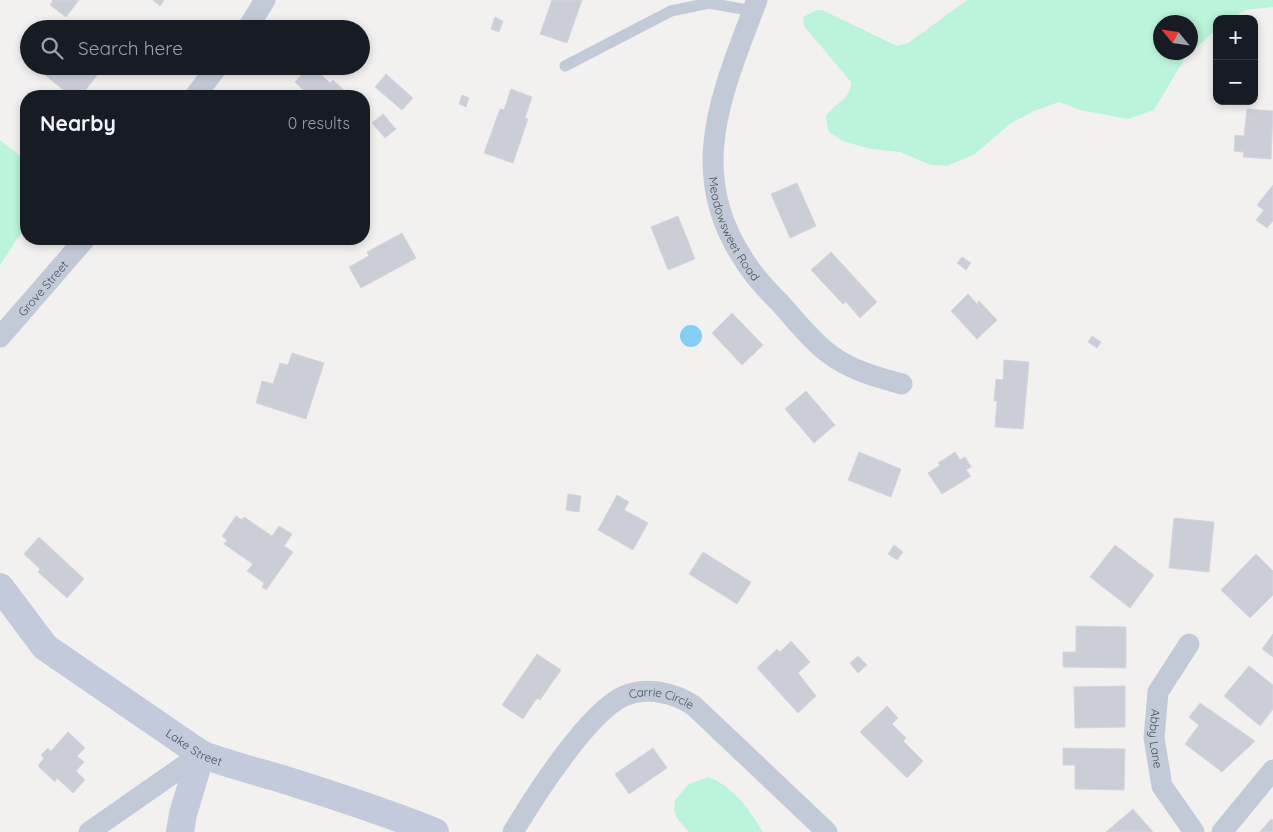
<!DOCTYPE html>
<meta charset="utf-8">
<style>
:root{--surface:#171b24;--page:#20242c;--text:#f1f3f6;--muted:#9ea1a6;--line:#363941}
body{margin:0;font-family:Quicksand,sans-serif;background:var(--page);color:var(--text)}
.controls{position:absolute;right:15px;top:15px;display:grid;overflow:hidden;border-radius:10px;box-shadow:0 2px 8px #0003}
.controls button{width:45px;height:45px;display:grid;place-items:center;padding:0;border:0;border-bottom:1px solid var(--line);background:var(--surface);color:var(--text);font:25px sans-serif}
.compass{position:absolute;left:1153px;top:15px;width:45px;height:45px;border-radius:50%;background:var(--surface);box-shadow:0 2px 8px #0003;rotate:299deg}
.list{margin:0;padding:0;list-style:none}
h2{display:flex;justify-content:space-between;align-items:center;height:65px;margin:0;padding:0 20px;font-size:21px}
h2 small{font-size:16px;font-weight:400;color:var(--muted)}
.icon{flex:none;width:28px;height:28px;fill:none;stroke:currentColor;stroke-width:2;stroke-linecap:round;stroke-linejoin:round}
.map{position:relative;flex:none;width:1273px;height:832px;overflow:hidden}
.search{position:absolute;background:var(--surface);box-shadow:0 2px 8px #0003;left:20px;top:20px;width:350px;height:55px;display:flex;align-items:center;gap:12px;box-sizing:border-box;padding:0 18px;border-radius:28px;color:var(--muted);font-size:19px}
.panel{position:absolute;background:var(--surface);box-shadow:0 2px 8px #0003;left:20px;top:90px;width:350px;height:155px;border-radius:20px}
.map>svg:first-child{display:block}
</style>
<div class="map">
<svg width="1273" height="832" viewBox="0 0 1273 832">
<rect width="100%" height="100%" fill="#f3f1f0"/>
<path fill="#bbf4da" d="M 967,0 L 1273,0 L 1273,7 L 1246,10 L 1229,19 L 1217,19 L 1217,28 L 1204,41 L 1191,51 L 1190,22 L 1160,22 L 1160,52 L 1188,53 L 1154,110 L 1128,119 L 1080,110 L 1059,102 L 1034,111 L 1011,123 L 975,154 L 947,166 L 931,165 L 900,152 L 871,149 L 842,141 L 828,131 L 826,116 C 834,104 852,98 851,82 L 804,26 L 803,17 L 817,10 L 822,10 L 897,46 L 908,43 Z
M 0,140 L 26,161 L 26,226 L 0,265 Z
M 709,777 C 735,788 749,809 763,832 L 689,832 L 676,817 L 674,809 L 675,800 L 689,784 Z"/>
<path fill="#84cdf5" d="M680 336a11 11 0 1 1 22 0a11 11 0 1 1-22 0Z"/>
<path fill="#ccced7" stroke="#d4d5dd" d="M 53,0 L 79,0 L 66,17 L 50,5 Z
M 153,0 L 164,0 L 160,6 Z
M 552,0 L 582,0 L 567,43 L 540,34 Z
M 495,17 L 503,21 L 499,32 L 491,29 Z
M 89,22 L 98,29 L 79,29 L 83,24 L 86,26 Z
M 44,66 L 104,66 L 81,96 L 71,96 L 40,71 Z
M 310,66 L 312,66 L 330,83 L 333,80 L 350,96 L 310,96 L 295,82 Z
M 386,74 L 413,98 L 402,110 L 375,87 Z
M 511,89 L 532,97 L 525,118 L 528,119 L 513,163 L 484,153 L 500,109 L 504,110 Z
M 462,95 L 469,98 L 466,107 L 459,104 Z
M 1247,109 L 1273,111 L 1271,159 L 1243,157 L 1244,152 L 1234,151 L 1235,135 L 1244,136 Z
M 383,114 L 396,129 L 385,138 L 372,123 Z
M 797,183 L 816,226 L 790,238 L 771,194 Z
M 1273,185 L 1273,221 L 1267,228 L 1256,220 L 1264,210 L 1257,205 Z
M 678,216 L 695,259 L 668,270 L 651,227 Z
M 402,233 L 416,258 L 361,288 L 349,267 L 369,256 L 367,252 Z
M 831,252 L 877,302 L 860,318 L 846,302 L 843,304 L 811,270 Z
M 962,257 L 971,263 L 966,270 L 957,263 Z
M 968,294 L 977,304 L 979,301 L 997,320 L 977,339 L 951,311 Z
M 732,313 L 763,345 L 742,365 L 712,333 Z
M 1092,336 L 1101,342 L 1097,348 L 1088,342 Z
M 292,353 L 324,363 L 306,419 L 256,403 L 262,381 L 273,384 L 280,363 L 288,365 Z
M 1004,360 L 1029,362 L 1023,429 L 995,427 L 997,401 L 994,401 L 996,379 L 1003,380 Z
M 806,391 L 835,425 L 814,443 L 785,409 Z
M 859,452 L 901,469 L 891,497 L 848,480 Z
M 955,452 L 960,460 L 965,457 L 971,467 L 966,470 L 971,476 L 942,494 L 928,473 L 940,465 L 938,463 Z
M 568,494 L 581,496 L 579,512 L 566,510 Z
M 617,495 L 629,502 L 624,510 L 648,523 L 633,550 L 598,530 Z
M 236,516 L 242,520 L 244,517 L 272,536 L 279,526 L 292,534 L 284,546 L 293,552 L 266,590 L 262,587 L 264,583 L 247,571 L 253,564 L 224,544 L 227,540 L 222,536 Z
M 1174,518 L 1214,522 L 1209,572 L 1169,568 Z
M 39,537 L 84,579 L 67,598 L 38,572 L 40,569 L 24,554 Z
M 894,545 L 903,552 L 897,560 L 888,554 Z
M 1115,545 L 1154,575 L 1130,608 L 1090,577 Z
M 703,552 L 751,582 L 737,604 L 689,574 Z
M 1256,554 L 1273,571 L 1273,595 L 1250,618 L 1221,590 Z
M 1076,626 L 1126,627 L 1126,668 L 1063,667 L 1063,652 L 1076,652 Z
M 1273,634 L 1273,657 L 1262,649 Z
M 791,641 L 810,662 L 798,673 L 816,696 L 798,713 L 757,668 L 777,649 L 780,652 Z
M 537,654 L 561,670 L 540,700 L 537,698 L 523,719 L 502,705 Z
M 858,656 L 867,665 L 858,673 L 850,663 Z
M 1249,666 L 1273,685 L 1273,709 L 1260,726 L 1224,696 Z
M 1125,686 L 1125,727 L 1075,728 L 1074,687 Z
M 1200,703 L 1255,741 L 1222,772 L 1185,744 L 1199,725 L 1189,717 Z
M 887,706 L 898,718 L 892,724 L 906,738 L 903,741 L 923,761 L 907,778 L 860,732 Z
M 68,732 L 85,748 L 77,756 L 84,762 L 76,771 L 85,780 L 73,793 L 57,778 L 55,782 L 38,766 L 44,758 L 41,755 L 48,748 L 51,751 Z
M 653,748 L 667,768 L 629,794 L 615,774 Z
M 1063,748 L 1125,749 L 1124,790 L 1075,789 L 1075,765 L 1063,765 Z
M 1133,809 L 1153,832 L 1106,832 Z
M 1271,819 L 1273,820 L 1273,832 L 1260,832 Z"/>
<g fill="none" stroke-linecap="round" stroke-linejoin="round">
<path stroke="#c3cad7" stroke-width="11" d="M 565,66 L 671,11 L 709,3 L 753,11"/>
<g stroke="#c3cad7" stroke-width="21">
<path id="s1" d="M 757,0 C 720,98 682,178 753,273 C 761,284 771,294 781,304 C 796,321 811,340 828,353 C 850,370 876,377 902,384"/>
<path d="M 247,29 L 265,0"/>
<path d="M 195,96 L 218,66"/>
<path id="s2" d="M 0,337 L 85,239"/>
<path id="s3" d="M 1189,644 L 1158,692 L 1154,738 L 1162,786 L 1194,832"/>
<path d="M 89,832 L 201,754"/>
<path id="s4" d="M 513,832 C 534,797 588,712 624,696 C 647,686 675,693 694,706 L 827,832"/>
<path d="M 1222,832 L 1273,770"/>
</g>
<g stroke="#c2cadb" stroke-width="28">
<path id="s5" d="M 0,587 L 45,647 L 201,754 C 227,764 255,771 282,779 C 333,795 385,812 435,832"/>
<path d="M 180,832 L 183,814 L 201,754"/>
</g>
</g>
<g text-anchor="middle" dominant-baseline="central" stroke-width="4.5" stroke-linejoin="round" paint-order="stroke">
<g font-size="12" fill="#465060" stroke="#fff">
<text stroke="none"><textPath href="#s1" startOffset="240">Meadowsweet Road</textPath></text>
<text stroke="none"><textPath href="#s2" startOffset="65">Grove Street</textPath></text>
<text stroke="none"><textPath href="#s4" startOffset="216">Carrie Circle</textPath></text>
<text stroke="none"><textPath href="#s3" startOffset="104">Abby Lane</textPath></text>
<text stroke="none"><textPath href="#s5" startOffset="255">Lake Street</textPath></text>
</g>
</g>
</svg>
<div class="controls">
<button>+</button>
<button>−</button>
</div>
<svg class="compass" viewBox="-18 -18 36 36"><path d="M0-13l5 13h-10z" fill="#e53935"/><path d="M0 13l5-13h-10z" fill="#9ea1a6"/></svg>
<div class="search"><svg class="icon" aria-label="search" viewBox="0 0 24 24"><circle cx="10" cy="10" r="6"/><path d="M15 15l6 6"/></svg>Search here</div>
<section class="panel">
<h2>Nearby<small>0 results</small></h2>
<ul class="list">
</ul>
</section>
</div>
